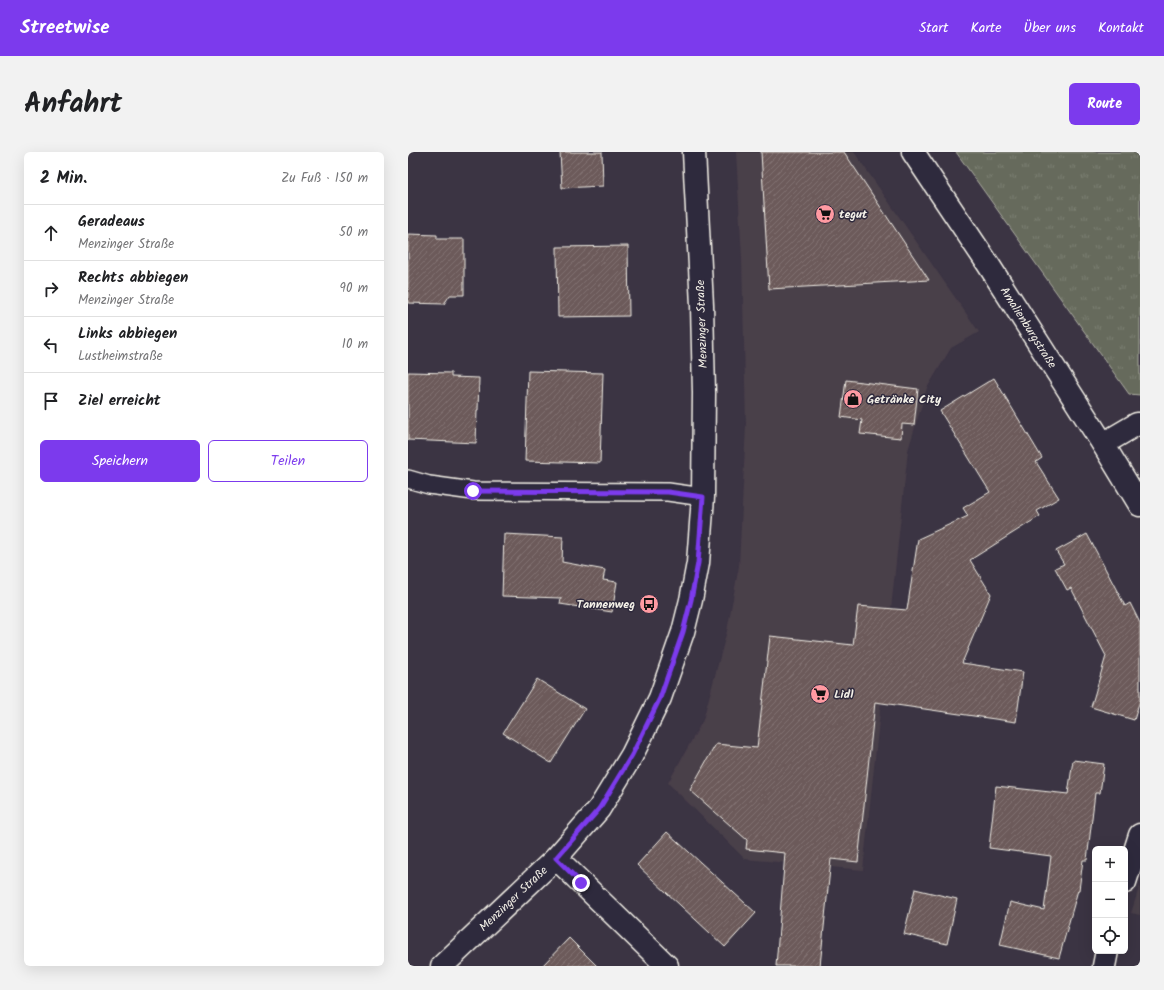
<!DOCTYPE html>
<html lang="de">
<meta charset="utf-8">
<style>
:root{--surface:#fff;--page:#f2f2f2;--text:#202124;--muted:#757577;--line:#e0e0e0;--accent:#7c3aed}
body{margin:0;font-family:Kalam,sans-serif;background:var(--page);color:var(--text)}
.controls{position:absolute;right:12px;bottom:12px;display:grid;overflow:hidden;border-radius:6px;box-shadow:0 4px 16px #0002}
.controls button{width:36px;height:36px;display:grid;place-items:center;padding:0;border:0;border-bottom:1px solid var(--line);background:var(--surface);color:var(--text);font:20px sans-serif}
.stop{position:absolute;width:12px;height:12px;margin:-9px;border:3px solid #7c3aed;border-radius:50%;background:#fff}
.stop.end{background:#7c3aed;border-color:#fff;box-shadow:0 1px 4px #0008}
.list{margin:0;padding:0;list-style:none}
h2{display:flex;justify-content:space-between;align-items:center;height:52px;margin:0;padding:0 16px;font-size:17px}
h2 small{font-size:13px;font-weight:400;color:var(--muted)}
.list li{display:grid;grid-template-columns:26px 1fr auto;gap:12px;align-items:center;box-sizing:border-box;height:56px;padding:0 16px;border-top:1px solid var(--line)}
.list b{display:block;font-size:15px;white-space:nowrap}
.list p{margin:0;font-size:13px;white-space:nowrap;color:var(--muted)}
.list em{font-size:13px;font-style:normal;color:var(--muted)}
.actions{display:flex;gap:8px;padding:12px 16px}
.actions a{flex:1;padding:9px 0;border:1px solid var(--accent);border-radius:6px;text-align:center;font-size:14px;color:var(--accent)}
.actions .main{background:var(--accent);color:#fff}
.icon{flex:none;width:22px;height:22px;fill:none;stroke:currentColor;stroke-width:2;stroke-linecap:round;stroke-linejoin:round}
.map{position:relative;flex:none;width:732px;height:814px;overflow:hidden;border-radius:6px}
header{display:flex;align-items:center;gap:24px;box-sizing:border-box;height:56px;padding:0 20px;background:var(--accent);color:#fff}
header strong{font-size:19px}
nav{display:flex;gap:22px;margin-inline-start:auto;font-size:14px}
.intro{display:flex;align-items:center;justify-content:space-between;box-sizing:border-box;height:96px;padding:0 24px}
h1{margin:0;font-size:28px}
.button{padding:10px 18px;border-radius:6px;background:var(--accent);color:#fff;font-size:14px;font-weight:700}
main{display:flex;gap:24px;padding:0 24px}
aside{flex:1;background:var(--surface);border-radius:6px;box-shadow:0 4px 16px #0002}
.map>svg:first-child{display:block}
</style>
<header>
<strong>Streetwise</strong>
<nav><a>Start</a><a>Karte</a><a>Über uns</a><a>Kontakt</a></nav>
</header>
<div class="intro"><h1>Anfahrt</h1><a class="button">Route</a></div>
<main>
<aside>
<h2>2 Min.<small>Zu Fuß · 150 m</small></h2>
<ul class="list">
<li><svg class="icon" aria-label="ahead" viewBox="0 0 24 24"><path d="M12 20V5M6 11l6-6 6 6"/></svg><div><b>Geradeaus</b><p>Menzinger Straße</p></div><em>50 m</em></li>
<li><svg class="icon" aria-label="right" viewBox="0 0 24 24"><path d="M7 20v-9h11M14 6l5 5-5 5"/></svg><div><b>Rechts abbiegen</b><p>Menzinger Straße</p></div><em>90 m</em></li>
<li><svg class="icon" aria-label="left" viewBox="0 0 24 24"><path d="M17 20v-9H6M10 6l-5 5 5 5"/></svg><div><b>Links abbiegen</b><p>Lustheimstraße</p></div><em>10 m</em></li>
<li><svg class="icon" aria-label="arrive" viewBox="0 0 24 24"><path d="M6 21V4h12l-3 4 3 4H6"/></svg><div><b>Ziel erreicht</b></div></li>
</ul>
<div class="actions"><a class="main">Speichern</a><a>Teilen</a></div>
</aside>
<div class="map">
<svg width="732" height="814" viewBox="0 0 732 814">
<defs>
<pattern id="park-tufts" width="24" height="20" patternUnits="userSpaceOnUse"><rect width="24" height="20" fill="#666a5c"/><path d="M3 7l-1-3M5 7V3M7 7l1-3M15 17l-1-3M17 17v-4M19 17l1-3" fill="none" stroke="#7c8073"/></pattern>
<pattern id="building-hatch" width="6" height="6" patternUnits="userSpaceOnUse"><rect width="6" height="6" fill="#6c5a5a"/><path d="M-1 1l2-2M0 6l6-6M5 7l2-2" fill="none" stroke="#827272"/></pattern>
</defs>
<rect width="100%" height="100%" fill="#3b3443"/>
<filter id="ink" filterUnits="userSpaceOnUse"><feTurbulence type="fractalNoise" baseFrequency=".025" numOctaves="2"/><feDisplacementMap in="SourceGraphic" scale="8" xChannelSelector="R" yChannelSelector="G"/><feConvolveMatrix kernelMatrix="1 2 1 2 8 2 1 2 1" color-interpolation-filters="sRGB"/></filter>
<g filter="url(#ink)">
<path fill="#4a3f4a" d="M 328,0 L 446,0 L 571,180 L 543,196 L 519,236 L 500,298 L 455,718 L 337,707 L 260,631 L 295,568 L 319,479 L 331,414 L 338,273 L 334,106 Z
M 732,733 L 732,763 L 723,761 Z"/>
<path fill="url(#park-tufts)" stroke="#adaea2" d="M 548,0 L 732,0 L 732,243 L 721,242 Z"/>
<path fill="url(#building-hatch)" stroke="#f4f1e8" d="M 152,0 L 194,0 L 195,34 L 154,36 Z
M 353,0 L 436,0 L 521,128 L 361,137 Z
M 0,82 L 29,83 L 29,87 L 56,87 L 56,143 L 42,143 L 36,152 L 0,151 Z
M 220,94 L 221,164 L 150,165 L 149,95 Z
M 120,219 L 195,221 L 192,311 L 117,309 Z
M 0,220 L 43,221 L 43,225 L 71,226 L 70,258 L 69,258 L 68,291 L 0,288 Z
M 586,226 L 634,306 L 628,310 L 651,346 L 629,359 L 632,364 L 562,408 L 583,442 L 554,511 L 615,520 L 608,570 L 467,550 L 450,710 L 423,707 L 412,814 L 368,814 L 377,701 L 338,697 L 339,688 L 282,638 L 308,592 L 349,596 L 362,484 L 445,493 L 450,454 L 499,458 L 510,387 L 560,364 L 555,356 L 582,340 L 532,259 Z
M 438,228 L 510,237 L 506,273 L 494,272 L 493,286 L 452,282 L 454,268 L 433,265 Z
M 96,382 L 155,385 L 154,410 L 197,418 L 195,428 L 209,430 L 204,460 L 152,452 L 153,446 L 94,444 Z
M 679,382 L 717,454 L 722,451 L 732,471 L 732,548 L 726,568 L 683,555 L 698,504 L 663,436 L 659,438 L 647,416 L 656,412 L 648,399 Z
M 129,527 L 177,557 L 143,611 L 95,581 Z
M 665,608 L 696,612 L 692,641 L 687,641 L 679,708 L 675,708 L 671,738 L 670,738 L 651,806 L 592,793 L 602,750 L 636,758 L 643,704 L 581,696 L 588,634 L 660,642 Z
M 259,680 L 348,761 L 317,795 L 229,713 Z
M 507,737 L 549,747 L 539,792 L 496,782 Z
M 161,786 L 189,814 L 134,814 Z"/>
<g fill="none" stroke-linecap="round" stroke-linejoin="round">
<g stroke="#f4f1e8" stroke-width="20">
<path id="lane" d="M 0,327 L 21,333 L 65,339 L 260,340 L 295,345"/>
</g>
<g stroke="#f4f1e8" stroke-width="25">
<path id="street" d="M 695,292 L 729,272 L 732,272
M 148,706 L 259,814
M 717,730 L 732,683
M 696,814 L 699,799"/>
</g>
<g stroke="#f4f1e8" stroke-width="25">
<g id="secondary">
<path id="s1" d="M 34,814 L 148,706 L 191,657 L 224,603 L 252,546 L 275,480 L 283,448 L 290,411 L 295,345 L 296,241 L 294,153 L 286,0"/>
</g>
</g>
<g stroke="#f4f1e8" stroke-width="25">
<g id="primary">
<path id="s2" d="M 505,0 L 580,112 L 695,292 L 732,353"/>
</g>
</g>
<use href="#lane" stroke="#2f2a3d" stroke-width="17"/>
<use href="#street" stroke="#2f2a3d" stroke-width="22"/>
<use href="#secondary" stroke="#2f2a3d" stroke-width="22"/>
<use href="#primary" stroke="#2f2a3d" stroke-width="22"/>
</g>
</g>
<g fill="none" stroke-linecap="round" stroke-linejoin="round" filter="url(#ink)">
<path stroke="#7c3aed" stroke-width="5" d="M 65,339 L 260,340 L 295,345 L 290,411 L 283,448 L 275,480 L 252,546 L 224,603 L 191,657 L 148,706 L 173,731"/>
</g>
<defs>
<g id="supermarket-disc" transform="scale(1)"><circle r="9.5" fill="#ff9aa2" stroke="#2f2a3d"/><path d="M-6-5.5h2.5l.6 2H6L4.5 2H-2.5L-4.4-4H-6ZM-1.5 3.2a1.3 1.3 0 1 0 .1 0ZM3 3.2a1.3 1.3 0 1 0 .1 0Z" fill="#111"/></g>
<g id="shop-disc" transform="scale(1)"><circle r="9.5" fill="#ff9aa2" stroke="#2f2a3d"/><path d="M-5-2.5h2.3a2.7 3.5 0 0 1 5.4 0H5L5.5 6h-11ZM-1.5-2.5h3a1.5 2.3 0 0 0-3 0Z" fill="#111"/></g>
<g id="bus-disc" transform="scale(1)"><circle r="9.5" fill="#ff9aa2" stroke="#2f2a3d"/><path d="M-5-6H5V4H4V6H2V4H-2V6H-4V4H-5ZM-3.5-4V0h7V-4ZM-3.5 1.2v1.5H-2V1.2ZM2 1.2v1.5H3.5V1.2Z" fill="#111"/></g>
</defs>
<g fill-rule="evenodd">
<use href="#supermarket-disc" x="417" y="62"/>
<use href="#shop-disc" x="445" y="247"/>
<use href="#bus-disc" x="241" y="452"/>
<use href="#supermarket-disc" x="412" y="542"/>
</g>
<g text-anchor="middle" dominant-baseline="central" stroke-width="3" stroke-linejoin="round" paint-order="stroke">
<g font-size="12" font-weight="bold" fill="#f4f1e8" stroke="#2f2a3d" text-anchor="start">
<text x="431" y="62">tegut</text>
<text x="459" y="247">Getränke City</text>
<text x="227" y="452" text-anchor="end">Tannenweg</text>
<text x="426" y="542">Lidl</text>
</g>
<g font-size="12" fill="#f4f1e8" stroke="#2f2a3d">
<text transform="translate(294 172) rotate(-92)">Menzinger Straße</text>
<text stroke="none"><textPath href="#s2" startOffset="210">Amalienburgstraße</textPath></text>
<text stroke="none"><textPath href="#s1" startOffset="98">Menzinger Straße</textPath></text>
</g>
</g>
</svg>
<div class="controls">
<button>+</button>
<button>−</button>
<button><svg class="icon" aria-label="locate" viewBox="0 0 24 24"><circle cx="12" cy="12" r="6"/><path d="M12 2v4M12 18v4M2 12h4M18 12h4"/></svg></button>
</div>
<div class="stop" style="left:65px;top:339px"></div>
<div class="stop end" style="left:173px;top:731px"></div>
</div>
</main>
